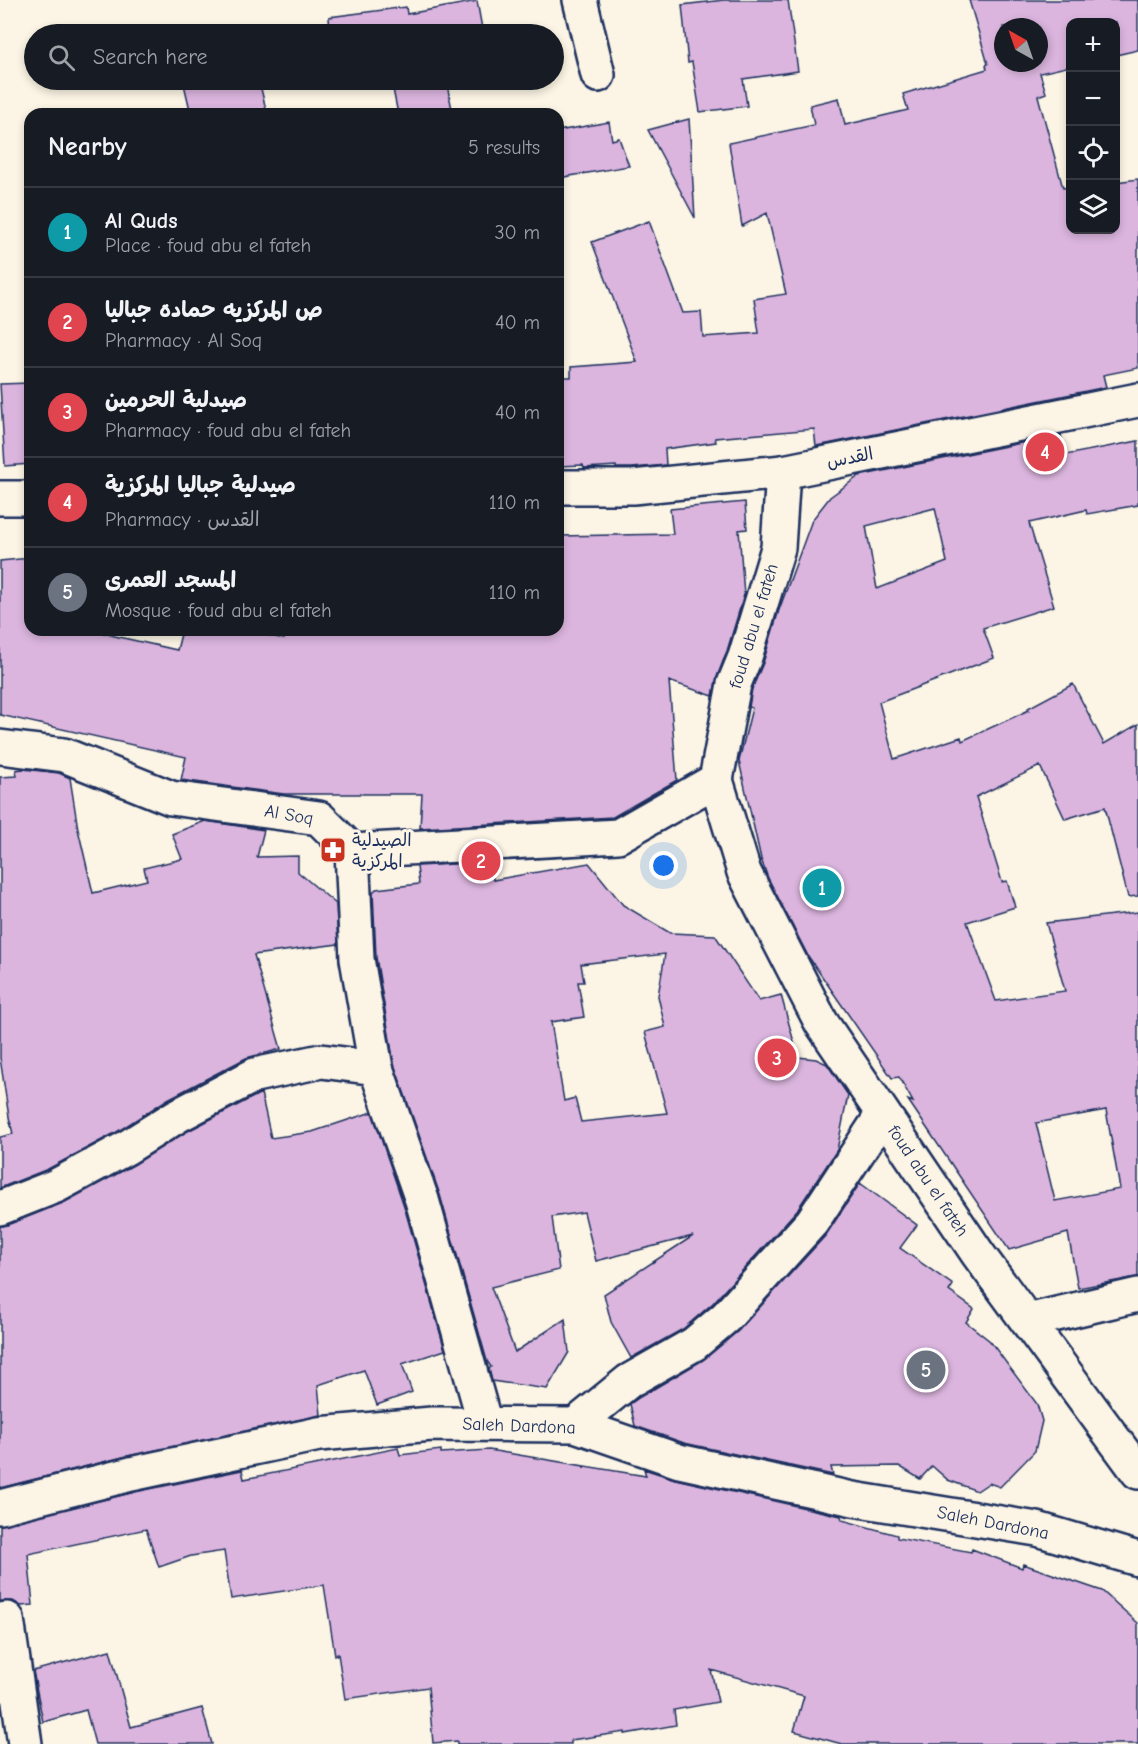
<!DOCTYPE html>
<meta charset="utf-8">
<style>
:root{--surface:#171b24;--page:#242831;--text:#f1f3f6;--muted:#9ea1a6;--line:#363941;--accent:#0f766e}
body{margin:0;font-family:"Comic Neue","Playpen Sans Arabic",sans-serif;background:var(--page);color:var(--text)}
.controls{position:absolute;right:18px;top:18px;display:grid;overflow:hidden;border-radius:12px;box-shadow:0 3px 9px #0003}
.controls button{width:54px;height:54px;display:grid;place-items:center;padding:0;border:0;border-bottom:2px solid var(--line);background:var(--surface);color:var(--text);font:30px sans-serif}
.compass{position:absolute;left:994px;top:18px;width:54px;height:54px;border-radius:50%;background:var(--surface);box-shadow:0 3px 9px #0003;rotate:320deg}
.you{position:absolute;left:664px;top:866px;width:21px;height:21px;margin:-15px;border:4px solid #fff;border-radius:50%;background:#1a73e8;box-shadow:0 0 0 9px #1a73e833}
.badge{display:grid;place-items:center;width:39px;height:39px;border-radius:50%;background:var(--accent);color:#fff;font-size:20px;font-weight:700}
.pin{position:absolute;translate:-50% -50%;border:3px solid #fff;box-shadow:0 2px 6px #0006}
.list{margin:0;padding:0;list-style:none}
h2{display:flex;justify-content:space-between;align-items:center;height:78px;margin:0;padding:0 24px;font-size:26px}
h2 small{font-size:20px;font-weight:400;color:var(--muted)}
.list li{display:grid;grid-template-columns:39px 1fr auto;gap:18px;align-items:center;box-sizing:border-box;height:90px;padding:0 24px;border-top:2px solid var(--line)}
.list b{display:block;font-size:22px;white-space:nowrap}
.list p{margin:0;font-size:20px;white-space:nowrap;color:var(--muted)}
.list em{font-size:20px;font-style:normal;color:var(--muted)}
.icon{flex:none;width:33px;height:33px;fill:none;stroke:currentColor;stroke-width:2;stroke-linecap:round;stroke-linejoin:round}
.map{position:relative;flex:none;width:1138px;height:1744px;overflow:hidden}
.search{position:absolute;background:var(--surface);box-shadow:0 3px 9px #0003;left:24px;top:24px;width:540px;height:66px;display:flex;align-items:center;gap:15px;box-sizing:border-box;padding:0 21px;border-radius:33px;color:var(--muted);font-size:22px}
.panel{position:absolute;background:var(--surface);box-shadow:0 3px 9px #0003;left:24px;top:108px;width:540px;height:528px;border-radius:18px}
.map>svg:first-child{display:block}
</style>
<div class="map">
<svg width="1138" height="1744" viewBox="0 0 1138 1744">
<rect width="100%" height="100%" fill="#fcf5e5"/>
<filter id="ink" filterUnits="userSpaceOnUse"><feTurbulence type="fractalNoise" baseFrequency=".0167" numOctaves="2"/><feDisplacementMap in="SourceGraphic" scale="12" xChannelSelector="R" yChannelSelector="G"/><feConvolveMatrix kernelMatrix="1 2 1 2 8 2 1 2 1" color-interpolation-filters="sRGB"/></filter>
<g filter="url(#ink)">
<path fill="#dbb5de" stroke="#1b2f5e" stroke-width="1.5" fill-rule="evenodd" d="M 724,0 L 788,0 L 798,71 L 743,79 L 747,106 L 700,112 L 692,62 L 688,63 L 682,5 Z
M 969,0 L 1138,0 L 1138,50 L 1116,55 L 1116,22 L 1071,22 L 1071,66 L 1040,73 L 1046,93 L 1038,96 L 1063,188 L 1071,187 L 1071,230 L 1116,230 L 1116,182 L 1138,179 L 1138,368 L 1103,375 L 1106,387 L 827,444 L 816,446 L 814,429 L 715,438 L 716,442 L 665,449 L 666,465 L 632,468 L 616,468 L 616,466 L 584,468 L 583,465 L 558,466 L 558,377 L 571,377 L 571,367 L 637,362 L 592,242 L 649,221 L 683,313 L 701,312 L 703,337 L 759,333 L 754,299 L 786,294 L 767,213 L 742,226 L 729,143 L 814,125 L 810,105 L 839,98 L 845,125 L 908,110 L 903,94 L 987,69 L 986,65 L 988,64 ZM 1003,27 L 1039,27 L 1039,63 L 1003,63 Z
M 477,1 L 483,34 L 330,34 L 329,17 L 406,7 L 407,14 Z
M 183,80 L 259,80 L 267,114 L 191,114 Z
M 435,80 L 446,80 L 453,114 L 398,114 L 393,89 Z
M 689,119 L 695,218 L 648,130 Z
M 609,122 L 612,140 L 619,138 L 629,166 L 558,178 L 558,131 Z
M 30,383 L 30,464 L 5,466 L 0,384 Z
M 1061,435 L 1066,455 L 1138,441 L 1138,505 L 1087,514 L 1086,510 L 1029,523 L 1054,606 L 983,628 L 994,658 L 879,702 L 894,759 L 961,737 L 962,741 L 1029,710 L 1028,708 L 1073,684 L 1104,744 L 1138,724 L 1138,896 L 1128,897 L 1105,807 L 1065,819 L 1040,766 L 976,797 L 1002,882 L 1007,881 L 1015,907 L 967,922 L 996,1001 L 1065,991 L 1046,923 L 1138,912 L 1138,1277 L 1078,1288 L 1068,1233 L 1009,1250 L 908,1100 L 913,1102 L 899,1077 L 892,1078 L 808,956 L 768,878 L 761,859 L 739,761 L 752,708 L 749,707 L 752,689 L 763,663 L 779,610 L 812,520 L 830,497 L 859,476 ZM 935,508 L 947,562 L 877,589 L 866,526 ZM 1106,1110 L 1120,1189 L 1055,1201 L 1036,1123 Z
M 745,502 L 747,529 L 739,530 L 744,595 L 727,651 L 717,677 L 713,696 L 669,681 L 677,780 L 613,817 L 420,828 L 422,794 L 284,794 L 181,780 L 186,757 L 0,715 L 0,561 L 30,558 L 30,630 L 88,630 L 177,650 L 182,630 L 245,630 L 284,639 L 282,630 L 558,630 L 558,536 L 673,534 L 670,509 Z
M 23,769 L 59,773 L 70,778 L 78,829 L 93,893 L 147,880 L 144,868 L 182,859 L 172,834 L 205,821 L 264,830 L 257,857 L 298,856 L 298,872 L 336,904 L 338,944 L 254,955 L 281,1049 L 246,1058 L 168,1099 L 117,1132 L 48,1169 L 0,1188 L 0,1137 L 13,1134 L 9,1117 L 0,1058 L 0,777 L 17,776 L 16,770 Z
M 491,862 L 493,880 L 589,863 L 623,905 L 670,933 L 715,935 L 759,1001 L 781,995 L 798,1057 L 816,1059 L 827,1064 L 848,1095 L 837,1150 L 797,1210 L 713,1303 L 683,1329 L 631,1358 L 611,1322 L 604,1294 L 693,1236 L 596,1261 L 584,1212 L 552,1217 L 559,1270 L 491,1287 L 515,1352 L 565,1319 L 569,1352 L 547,1389 L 492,1381 L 489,1369 L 491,1367 L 487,1361 L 440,1195 L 394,1064 L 376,957 L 373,892 L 376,889 L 419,884 L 417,866 ZM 665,954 L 658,996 L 665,1027 L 645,1032 L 667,1113 L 581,1122 L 575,1098 L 564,1101 L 551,1022 L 584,1017 L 578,982 L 584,982 L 581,964 Z
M 261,1093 L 271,1138 L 312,1132 L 372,1112 L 404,1206 L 445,1350 L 402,1364 L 412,1392 L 377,1405 L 364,1370 L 318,1385 L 321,1415 L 127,1456 L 0,1488 L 0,1226 L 7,1225 L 65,1202 L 135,1164 L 186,1132 Z
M 860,1183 L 917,1225 L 900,1248 L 953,1285 L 949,1291 L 974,1309 L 966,1322 L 990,1341 L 1037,1404 L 1042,1421 L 1035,1451 L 1000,1487 L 989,1483 L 977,1491 L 948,1480 L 932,1466 L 920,1479 L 899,1466 L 831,1467 L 833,1475 L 684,1443 L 635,1426 L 630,1404 L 640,1397 L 703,1360 L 738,1331 L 826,1235 Z
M 398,1448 L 400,1455 L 441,1450 L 441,1453 L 489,1450 L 584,1466 L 584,1468 L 585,1466 L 646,1476 L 644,1469 L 675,1479 L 841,1516 L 842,1520 L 897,1535 L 897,1538 L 971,1552 L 972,1549 L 1022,1568 L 1023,1564 L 1102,1591 L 1138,1623 L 1138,1744 L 842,1744 L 794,1731 L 804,1696 L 711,1670 L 718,1702 L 674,1710 L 676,1725 L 625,1734 L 625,1732 L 571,1740 L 571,1744 L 457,1744 L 457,1741 L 433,1743 L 428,1687 L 345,1699 L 338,1654 L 335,1655 L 324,1585 L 231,1599 L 224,1551 L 191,1556 L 159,1567 L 146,1529 L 28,1554 L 33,1605 L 21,1606 L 13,1601 L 0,1601 L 0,1525 L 135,1492 L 242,1470 L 244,1479 Z
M 110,1650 L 131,1727 L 202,1708 L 212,1744 L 95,1744 L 86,1710 L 43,1722 L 33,1671 Z"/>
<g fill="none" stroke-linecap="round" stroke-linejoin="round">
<g stroke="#1b2f5e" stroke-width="38">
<path id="street" d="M 580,0 L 598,75
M 0,747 L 64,755 L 171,798 L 319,818 L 352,851 L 618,836 L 716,780 L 744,872 L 821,1022 L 978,1254 L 1138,1472
M 716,780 L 734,684 L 745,657 L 778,548 L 783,472
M 376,1068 L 422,1200 L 485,1424
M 0,1208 L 56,1186 L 126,1148 L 177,1116 L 255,1075 L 321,1061 L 376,1068 L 357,959 L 352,851
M 1027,1321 L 1138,1295
M 575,1425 L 629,1381 L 694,1344 L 726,1317 L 812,1222 L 883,1114
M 0,1507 L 131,1474 L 319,1434 L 432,1424 L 575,1425 L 679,1461 L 853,1499 L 1037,1529 L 1138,1559
M 0,1620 L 7,1619 L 25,1744"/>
</g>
<g stroke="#1b2f5e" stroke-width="38">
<path id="secondary" d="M 558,487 L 633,487 L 783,472 L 1138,400
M 0,498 L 30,498"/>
</g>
<use href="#street" stroke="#fcf5e5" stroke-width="33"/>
<use href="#secondary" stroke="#fcf5e5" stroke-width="33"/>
</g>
</g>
<defs>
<g id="pharmacy-square" transform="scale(1.35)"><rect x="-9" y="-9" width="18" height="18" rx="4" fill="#c8321e" stroke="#fcf5e5"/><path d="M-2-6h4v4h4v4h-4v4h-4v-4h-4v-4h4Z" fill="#fff"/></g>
</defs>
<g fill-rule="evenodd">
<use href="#pharmacy-square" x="333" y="850"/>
</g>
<g text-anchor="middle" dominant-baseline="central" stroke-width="6" stroke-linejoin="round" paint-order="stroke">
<g font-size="18" fill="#1b2f5e" stroke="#fcf5e5">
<text transform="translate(850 458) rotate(-11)">القدس</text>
<text transform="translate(754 626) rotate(-73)">foud abu el fateh</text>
<text transform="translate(289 815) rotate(10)">Al Soq</text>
<text transform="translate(928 1181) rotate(56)">foud abu el fateh</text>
<text transform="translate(519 1426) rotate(2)">Saleh Dardona</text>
<text transform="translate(993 1523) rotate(11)">Saleh Dardona</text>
</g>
<g font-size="18" fill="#1b2f5e" stroke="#fcf5e5" text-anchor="start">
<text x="352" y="840">الصيدلية<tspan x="352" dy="21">المركزية</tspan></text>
</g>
</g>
</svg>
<div class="controls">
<button>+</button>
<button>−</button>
<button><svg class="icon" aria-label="locate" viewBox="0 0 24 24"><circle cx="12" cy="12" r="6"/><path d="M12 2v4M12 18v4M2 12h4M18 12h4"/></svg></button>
<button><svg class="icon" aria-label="layers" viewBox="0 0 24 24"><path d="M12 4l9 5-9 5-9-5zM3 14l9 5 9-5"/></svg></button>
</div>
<svg class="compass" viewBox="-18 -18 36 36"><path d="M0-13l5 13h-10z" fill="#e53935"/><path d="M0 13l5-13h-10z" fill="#9ea1a6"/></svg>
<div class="you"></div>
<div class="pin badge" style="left:822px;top:888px;background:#0f9aa8">1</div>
<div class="pin badge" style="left:481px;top:861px;background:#e0444e">2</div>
<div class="pin badge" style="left:777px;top:1058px;background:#e0444e">3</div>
<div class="pin badge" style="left:1045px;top:452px;background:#e0444e">4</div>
<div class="pin badge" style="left:926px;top:1370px;background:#6b7280">5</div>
<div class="search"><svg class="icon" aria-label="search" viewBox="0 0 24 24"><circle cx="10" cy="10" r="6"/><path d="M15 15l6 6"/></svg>Search here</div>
<section class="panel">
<h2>Nearby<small>5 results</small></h2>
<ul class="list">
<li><span class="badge" style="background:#0f9aa8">1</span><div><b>Al Quds</b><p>Place · foud abu el fateh</p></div><em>30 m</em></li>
<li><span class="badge" style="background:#e0444e">2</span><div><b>ص المركزيه حماده جباليا</b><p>Pharmacy · Al Soq</p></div><em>40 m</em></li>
<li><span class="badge" style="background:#e0444e">3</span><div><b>صيدلية الحرمين</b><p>Pharmacy · foud abu el fateh</p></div><em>40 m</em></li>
<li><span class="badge" style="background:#e0444e">4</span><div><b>صيدلية جباليا المركزية</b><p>Pharmacy · القدس</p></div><em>110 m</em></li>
<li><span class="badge" style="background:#6b7280">5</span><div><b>المسجد العمرى</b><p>Mosque · foud abu el fateh</p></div><em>110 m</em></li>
</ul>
</section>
</div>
